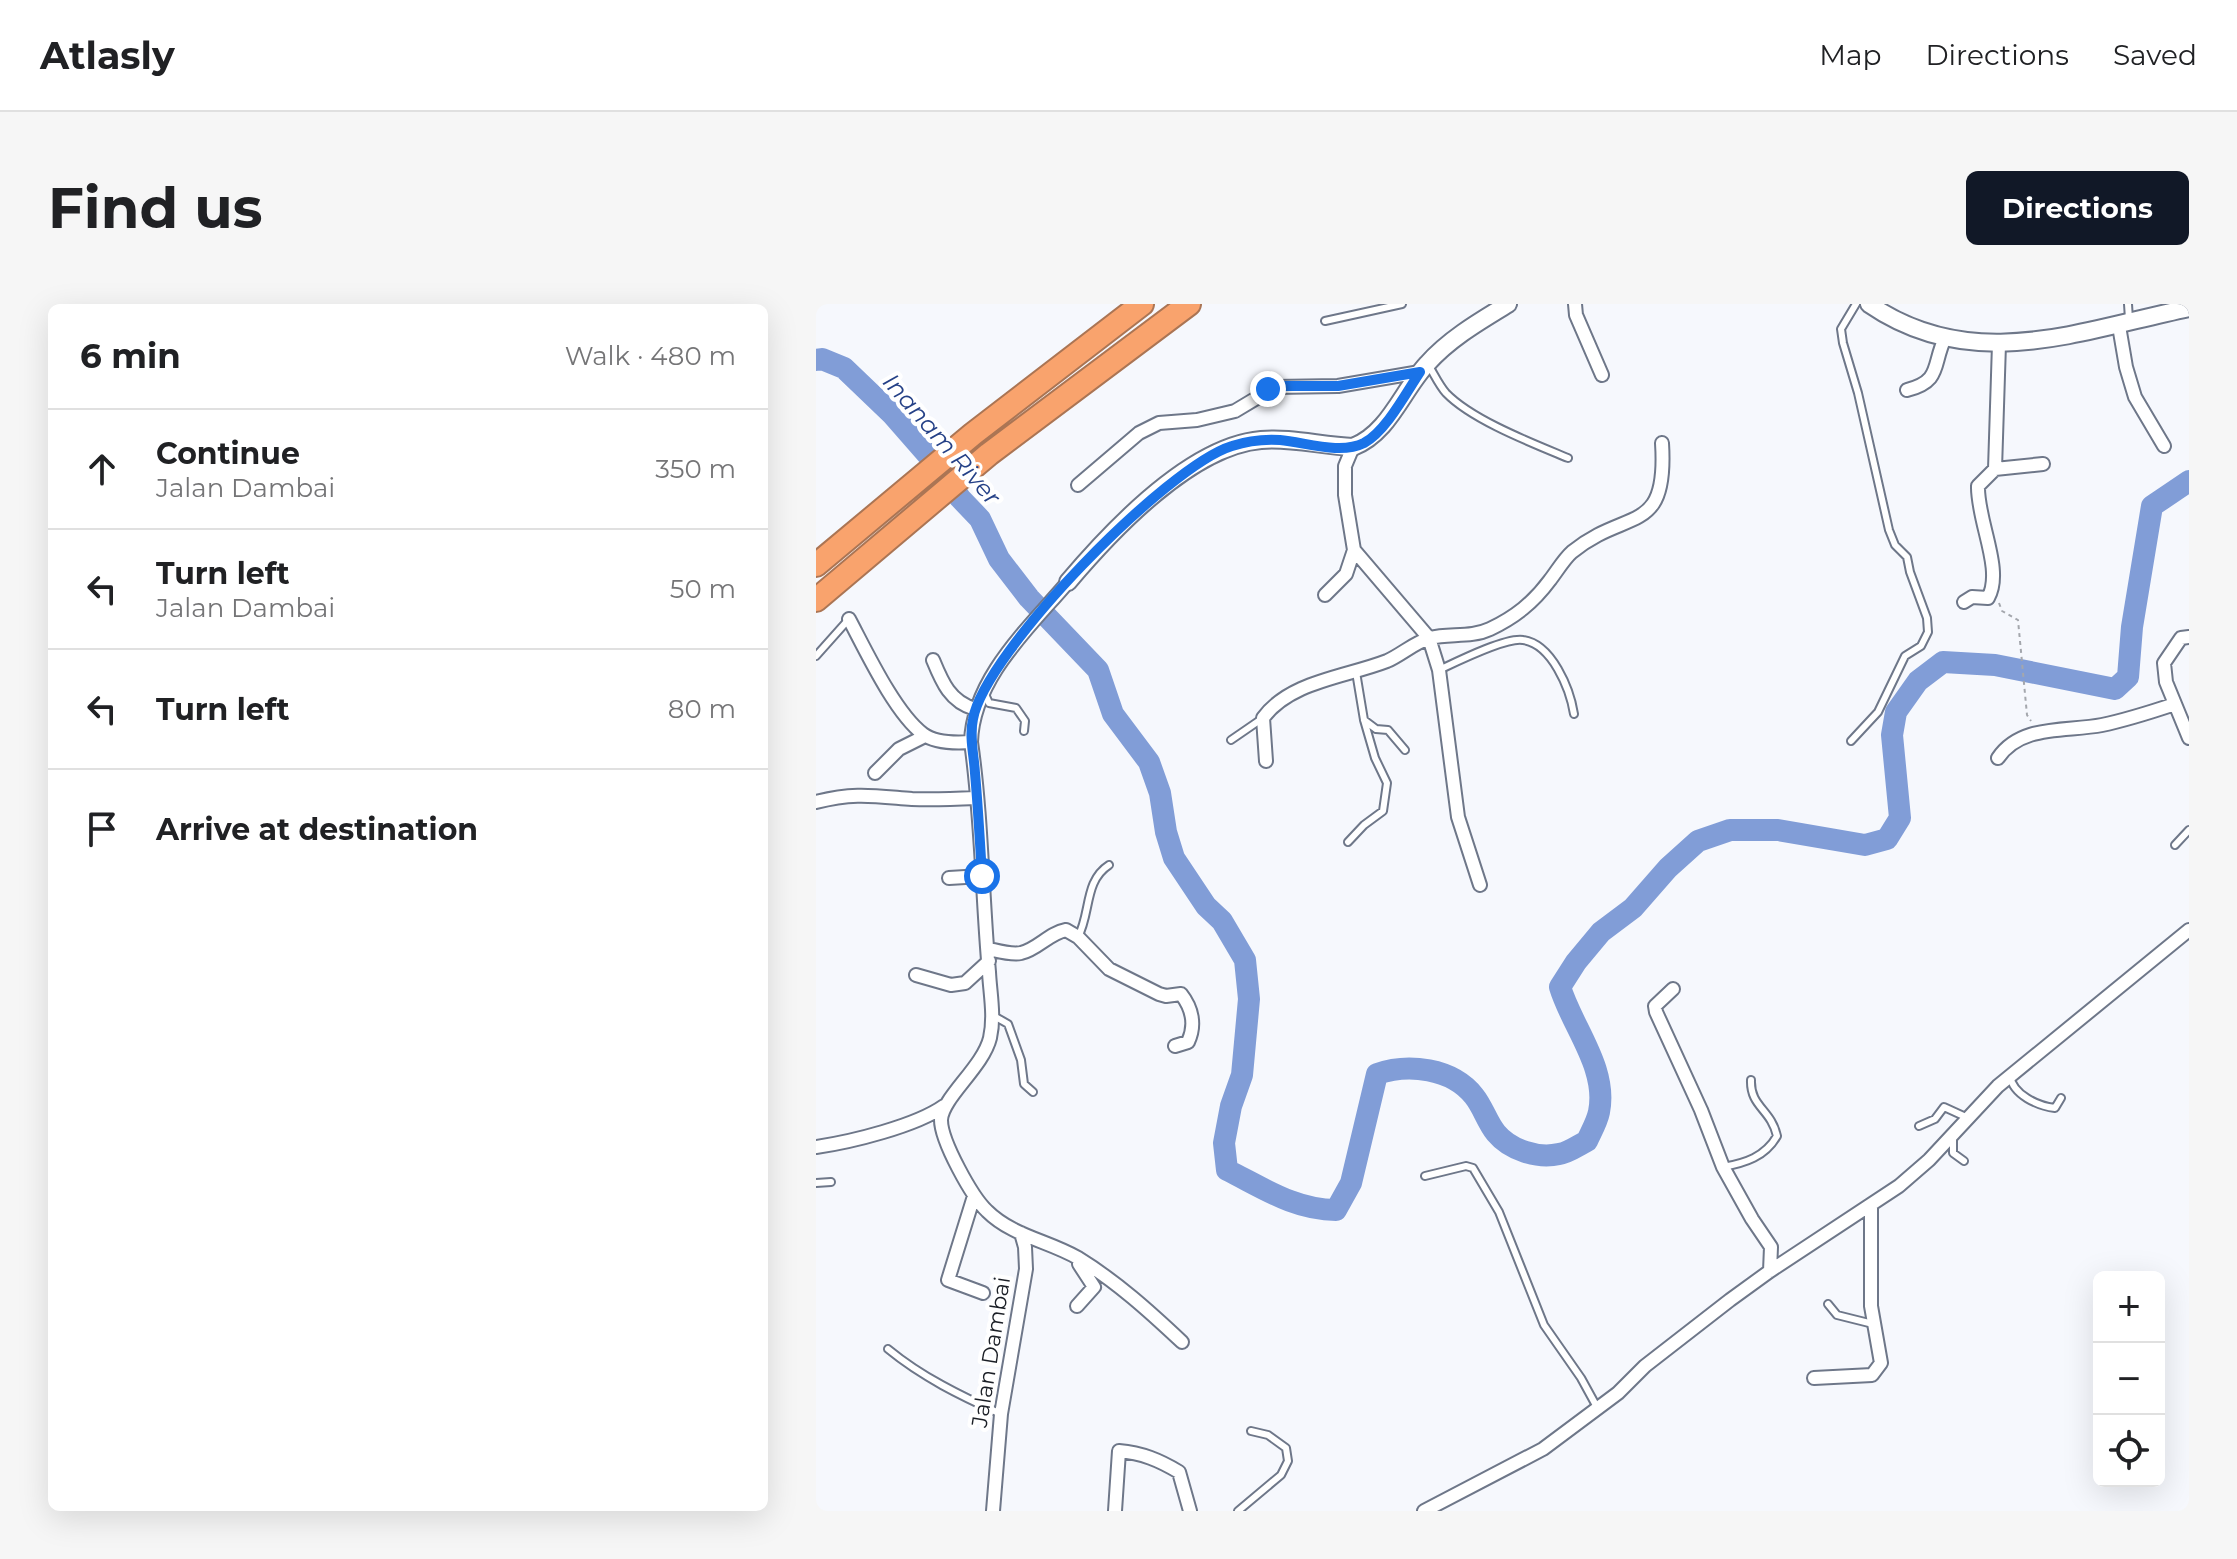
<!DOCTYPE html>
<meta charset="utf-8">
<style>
:root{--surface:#fff;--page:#f6f6f6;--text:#202124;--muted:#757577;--line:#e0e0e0;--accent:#111827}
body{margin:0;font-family:Montserrat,sans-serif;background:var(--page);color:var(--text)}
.controls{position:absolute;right:24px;bottom:24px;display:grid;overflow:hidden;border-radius:12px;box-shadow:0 8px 32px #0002}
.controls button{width:72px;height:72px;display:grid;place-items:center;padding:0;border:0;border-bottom:2px solid var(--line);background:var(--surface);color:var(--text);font:40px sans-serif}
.stop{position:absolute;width:24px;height:24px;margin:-18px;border:6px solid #1a73e8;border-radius:50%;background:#fff}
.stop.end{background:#1a73e8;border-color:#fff;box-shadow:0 2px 8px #0008}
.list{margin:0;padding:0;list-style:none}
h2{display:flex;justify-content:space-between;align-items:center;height:104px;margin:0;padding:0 32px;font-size:34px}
h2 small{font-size:26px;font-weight:400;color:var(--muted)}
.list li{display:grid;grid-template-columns:52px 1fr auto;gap:24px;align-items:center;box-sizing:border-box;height:120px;padding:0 32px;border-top:2px solid var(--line)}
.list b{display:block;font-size:30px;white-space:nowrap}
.list p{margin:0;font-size:26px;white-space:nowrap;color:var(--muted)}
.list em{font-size:26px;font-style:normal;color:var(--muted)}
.icon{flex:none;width:44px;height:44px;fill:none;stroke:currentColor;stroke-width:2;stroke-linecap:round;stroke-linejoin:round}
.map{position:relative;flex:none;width:1373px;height:1207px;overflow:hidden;border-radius:12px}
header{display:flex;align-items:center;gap:48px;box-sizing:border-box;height:112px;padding:0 40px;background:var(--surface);border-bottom:2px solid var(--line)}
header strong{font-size:38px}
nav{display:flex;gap:44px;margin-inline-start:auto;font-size:28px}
.intro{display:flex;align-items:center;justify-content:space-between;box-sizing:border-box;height:192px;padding:0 48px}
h1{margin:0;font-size:56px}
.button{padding:20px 36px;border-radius:12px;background:var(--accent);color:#fff;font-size:28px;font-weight:700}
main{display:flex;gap:48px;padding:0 48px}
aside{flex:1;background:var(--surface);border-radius:12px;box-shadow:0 8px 32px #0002}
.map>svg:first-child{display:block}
</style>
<header>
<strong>Atlasly</strong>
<nav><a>Map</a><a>Directions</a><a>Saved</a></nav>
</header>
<div class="intro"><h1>Find us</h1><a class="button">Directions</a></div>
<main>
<aside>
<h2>6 min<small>Walk · 480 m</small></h2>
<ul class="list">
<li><svg class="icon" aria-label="ahead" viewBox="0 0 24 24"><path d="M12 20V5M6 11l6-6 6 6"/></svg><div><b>Continue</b><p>Jalan Dambai</p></div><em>350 m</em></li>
<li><svg class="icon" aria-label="left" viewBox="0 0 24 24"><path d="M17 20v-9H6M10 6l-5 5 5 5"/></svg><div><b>Turn left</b><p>Jalan Dambai</p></div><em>50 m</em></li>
<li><svg class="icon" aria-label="left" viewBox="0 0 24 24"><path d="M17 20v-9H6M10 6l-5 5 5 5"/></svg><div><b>Turn left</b></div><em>80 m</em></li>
<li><svg class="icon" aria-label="arrive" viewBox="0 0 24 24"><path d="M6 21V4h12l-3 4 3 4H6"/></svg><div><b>Arrive at destination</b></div></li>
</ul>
</aside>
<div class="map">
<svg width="1373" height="1207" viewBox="0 0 1373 1207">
<rect width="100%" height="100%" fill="#f6f8fd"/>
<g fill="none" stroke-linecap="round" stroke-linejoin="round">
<path stroke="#819dd7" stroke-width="22" d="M 0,56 L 6,55 L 28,64 L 76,110 L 125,166 L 144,194 L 164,215 L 183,255 L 213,294 L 282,366 L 297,410 L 333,458 L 344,489 L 350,528 L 358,554 L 390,602 L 406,617 L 429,656 L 433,695 L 426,771 L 415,802 L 408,839 L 411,866 C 447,884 479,906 520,906 L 535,879 L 561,770 C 592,759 636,764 658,792 C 667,803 671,818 680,829 C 694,846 722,855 743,850 C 752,849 763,841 771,837 C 775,828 781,818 783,808 C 792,764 756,723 744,683 L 760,658 L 785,628 L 817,604 L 852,564 L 882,537 L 914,526 L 962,526 L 1049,541 L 1071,535 L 1084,514 L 1076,431 L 1080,408 L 1102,377 L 1127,358 L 1179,361 L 1299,385 L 1312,373 L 1316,323 L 1336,202 L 1373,177"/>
<g stroke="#6e7789" stroke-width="10">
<path id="lane" d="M 1312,0 L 1313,15
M 509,17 L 586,0
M 613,62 C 618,70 623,81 630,89 C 656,116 716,139 752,154
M 0,352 L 33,315
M 623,366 C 640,358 690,333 707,336 C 736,340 754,385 758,410
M 168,388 L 173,399 L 200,404 L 209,417 L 208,427
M 548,416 L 560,425 L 572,426 L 589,446
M 415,436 L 447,414
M 1035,437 L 1062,408 L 1089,352 L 1105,342 L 1112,328 L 1111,314 L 1094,268 L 1091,253 L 1079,241 L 1073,226 L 1042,89 L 1027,39 L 1025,25 L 1040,0
M 532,538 L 548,521 L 567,507 L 571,479 L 559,454 L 548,416 L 540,368
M 1359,541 L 1373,526
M 262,633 C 275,609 268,577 293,561
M 176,711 L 192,720 L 205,756 L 208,780 L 217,788
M 1194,772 C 1197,791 1222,802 1239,804 L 1245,794
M 1103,822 L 1119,815 L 1128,803 L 1152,814
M 1137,834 L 1137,849 L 1148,857
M 907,863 C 929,859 949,853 961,832 C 955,805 934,803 935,776
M 609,872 L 650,862 L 657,864 L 683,908 L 728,1021 L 765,1074 L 782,1105
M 0,879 L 15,878
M 1012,1000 L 1021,1011 L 1057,1020
M 72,1045 C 106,1073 145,1092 185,1110
M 422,1207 L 465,1171 L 472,1157 L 470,1144 L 452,1131 L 435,1127"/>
</g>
<g stroke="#6e7789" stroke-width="16">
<path id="street" d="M 759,0 L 760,11 L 786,71
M 1303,22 L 1310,63 L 1319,93 L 1348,142
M 1091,86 C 1126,77 1116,61 1129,34
M 537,143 L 529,162 L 529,191 L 538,246 L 613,334 L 623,366 L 642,513 L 664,581
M 1179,165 L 1227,160
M 262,181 L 323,129 L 343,119 L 381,116 L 419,107 L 459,83 L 522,82 L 604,68
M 252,278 C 213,324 157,374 155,438 C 166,514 166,591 173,668 C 174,689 179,712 174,734 C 167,763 126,794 125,816 C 125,837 156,893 171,907 C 196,932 233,937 262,954 C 301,978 333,1007 366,1038
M 509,291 L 530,270 L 538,246
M 1148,298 L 1156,293 L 1172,294 C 1188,266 1161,217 1162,182 L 1179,165 L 1183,40
M 33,315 C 50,347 79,409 107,430 C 119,439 141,439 155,438
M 1373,333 L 1365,334 L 1348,359 L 1350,378 L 1373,434
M 117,356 C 126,378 134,398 159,405
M 1182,454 C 1205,420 1250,428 1286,421 C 1310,416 1335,408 1359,400
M 450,457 L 447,414 C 474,377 530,373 571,357 C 585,351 599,338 614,334 C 633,329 655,334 674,325 C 699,313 717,299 734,276 C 741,267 748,255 756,248 C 811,203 852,233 846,139
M 59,469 L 83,445 L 109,432
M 0,498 C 38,488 58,492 96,495 C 117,496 139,495 160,494
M 133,574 L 166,572
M 173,645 C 182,647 195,651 205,649 C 222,645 233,629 250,626 L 262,633 L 293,665 L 343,690 L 350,692 L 365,690 C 376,704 380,721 372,738 L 359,742
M 100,671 L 135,681 L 149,679 L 173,657
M 857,685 L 839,702 L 840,708 L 885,806 L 907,863 L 936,915 L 955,943 L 954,967
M 0,843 C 35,838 100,822 128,802
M 158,892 L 132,976 L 167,989
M 261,1002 L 278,983 L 263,960
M 998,1074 L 1056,1071 L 1065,1059 L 1055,1002 L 1055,902
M 177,1207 L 185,1110 L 210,965 L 209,943 L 205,929
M 299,1207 L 303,1147 C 326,1149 343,1156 363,1168 L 374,1207
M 608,1207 L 727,1145 L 802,1089 L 829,1062 L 914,996 L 954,967 L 1083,882 L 1113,856 L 1182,782 L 1373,626"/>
</g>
<g stroke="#6e7789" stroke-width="20">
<path id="secondary" d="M 1053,0 C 1156,71 1263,27 1373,4
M 252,278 C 296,226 375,142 445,136 C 475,133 506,142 537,143 C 573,129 586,87 611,60 C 633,35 664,17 692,0"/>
</g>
<g stroke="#ab7554" stroke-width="26">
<path id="highway" d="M 0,261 L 157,130 L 326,0
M 0,296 L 173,150 L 373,0"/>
</g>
<path stroke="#a4a7ad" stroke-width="2" stroke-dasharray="4 4" stroke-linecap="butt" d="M 1183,299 L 1186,307 L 1202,316 L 1211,411 L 1215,417"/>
<use href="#lane" stroke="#fff" stroke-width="6"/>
<use href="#street" stroke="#fff" stroke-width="12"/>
<use href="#secondary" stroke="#fff" stroke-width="16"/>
<use href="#highway" stroke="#f9a36d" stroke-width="22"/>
</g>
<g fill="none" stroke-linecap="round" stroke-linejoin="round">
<path stroke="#1a73e8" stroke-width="10" d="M 166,572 C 164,538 162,503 159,469 C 158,451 153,433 157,415 C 169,348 351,162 416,142 C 431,137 448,135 464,136 C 489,138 524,151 548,139 C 570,127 590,89 604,68 L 522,82 L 468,82 L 452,85"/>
</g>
<g text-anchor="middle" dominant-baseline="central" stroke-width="8" stroke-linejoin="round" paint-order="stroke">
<g font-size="22" fill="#1b1f26" stroke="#fff">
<text transform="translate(175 1048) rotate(-81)">Jalan Dambai</text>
</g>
<g font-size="24" font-style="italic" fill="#254187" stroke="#fff">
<text transform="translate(126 135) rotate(49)">Inanam River</text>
</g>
</g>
</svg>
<div class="controls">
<button>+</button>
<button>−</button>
<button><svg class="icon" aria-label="locate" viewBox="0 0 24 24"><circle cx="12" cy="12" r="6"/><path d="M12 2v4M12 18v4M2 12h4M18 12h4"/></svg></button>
</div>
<div class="stop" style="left:166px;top:572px"></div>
<div class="stop end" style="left:452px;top:85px"></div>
</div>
</main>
